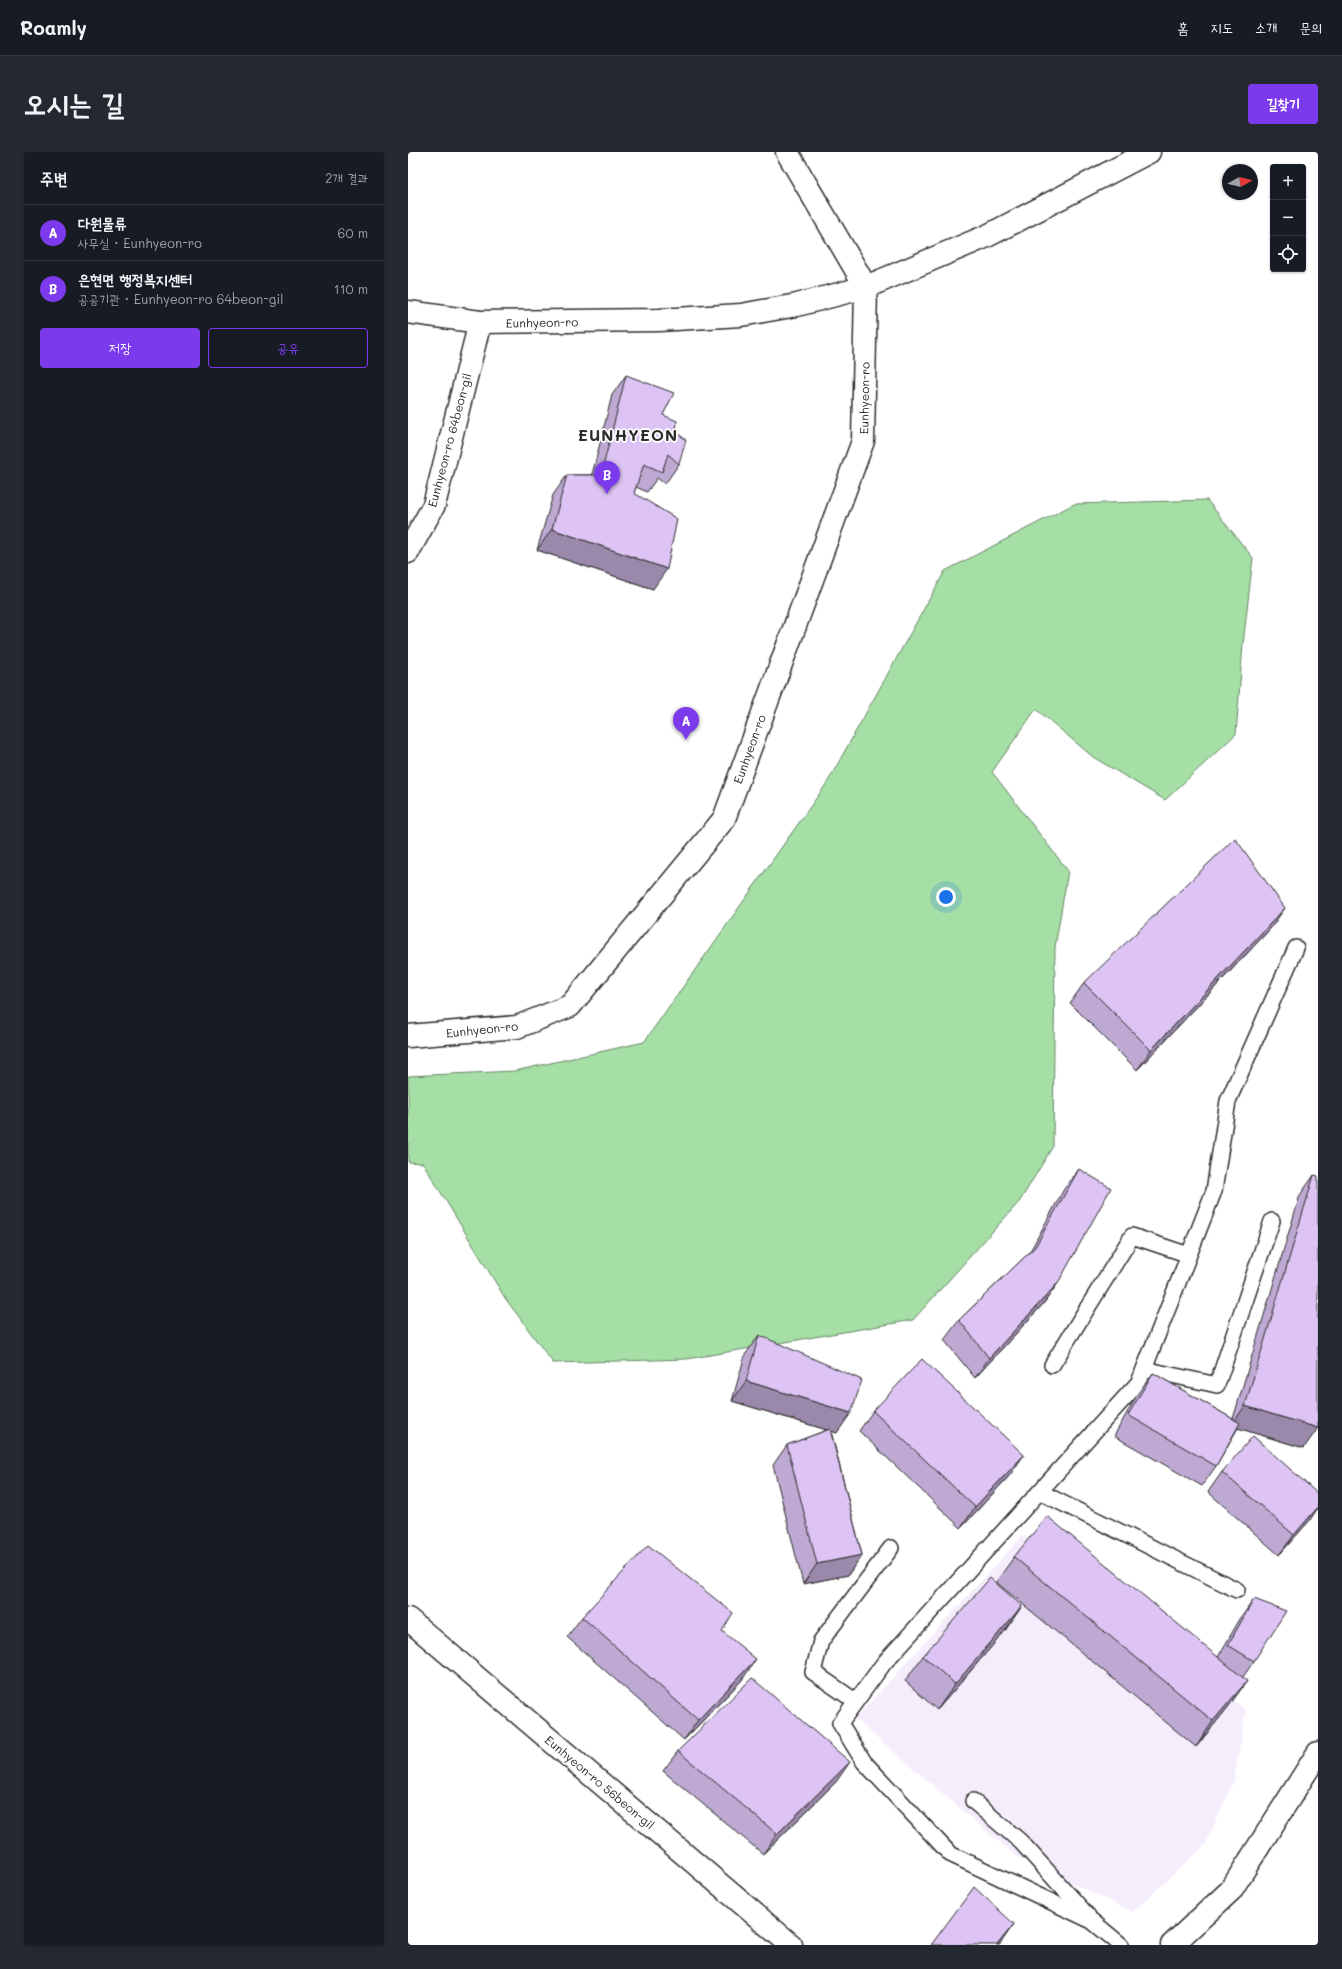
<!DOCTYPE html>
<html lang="ko">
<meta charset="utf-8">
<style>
:root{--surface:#171b24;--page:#242831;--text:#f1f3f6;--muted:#9ea1a6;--line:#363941;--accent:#7c3aed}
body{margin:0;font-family:Mali,"Poor Story",sans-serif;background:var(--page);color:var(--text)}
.controls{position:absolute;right:12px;top:12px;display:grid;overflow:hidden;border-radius:4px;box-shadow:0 1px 3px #0004}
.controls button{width:36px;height:36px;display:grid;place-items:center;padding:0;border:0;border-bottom:1px solid var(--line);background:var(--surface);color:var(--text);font:20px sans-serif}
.compass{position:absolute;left:814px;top:12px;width:36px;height:36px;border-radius:50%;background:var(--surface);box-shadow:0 1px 3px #0004;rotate:82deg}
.you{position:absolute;left:538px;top:745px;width:14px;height:14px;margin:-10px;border:3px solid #fff;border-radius:50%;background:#1a73e8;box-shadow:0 0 0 6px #1a73e833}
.badge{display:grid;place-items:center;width:26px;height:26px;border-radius:50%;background:var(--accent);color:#fff;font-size:13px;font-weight:700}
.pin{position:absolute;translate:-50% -33px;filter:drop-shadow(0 1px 2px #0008)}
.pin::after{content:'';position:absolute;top:21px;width:14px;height:12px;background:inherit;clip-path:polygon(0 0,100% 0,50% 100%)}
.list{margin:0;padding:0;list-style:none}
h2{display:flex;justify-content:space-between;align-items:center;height:52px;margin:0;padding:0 16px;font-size:17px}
h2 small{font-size:13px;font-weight:400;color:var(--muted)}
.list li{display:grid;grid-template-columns:26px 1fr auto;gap:12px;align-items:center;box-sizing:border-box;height:56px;padding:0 16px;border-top:1px solid var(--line)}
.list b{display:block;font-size:15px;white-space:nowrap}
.list p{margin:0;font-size:13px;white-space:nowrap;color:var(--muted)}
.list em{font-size:13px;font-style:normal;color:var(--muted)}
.actions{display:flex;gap:8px;padding:12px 16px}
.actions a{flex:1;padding:9px 0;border:1px solid var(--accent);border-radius:4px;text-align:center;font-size:14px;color:var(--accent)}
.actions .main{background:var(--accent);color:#fff}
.icon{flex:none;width:22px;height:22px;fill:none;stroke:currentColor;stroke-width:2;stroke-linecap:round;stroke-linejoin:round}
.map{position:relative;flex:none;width:910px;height:1793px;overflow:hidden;border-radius:4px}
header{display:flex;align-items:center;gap:24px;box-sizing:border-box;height:56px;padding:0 20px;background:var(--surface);border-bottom:1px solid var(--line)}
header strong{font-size:19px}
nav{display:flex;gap:22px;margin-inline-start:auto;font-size:14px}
.intro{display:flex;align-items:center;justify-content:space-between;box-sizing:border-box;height:96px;padding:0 24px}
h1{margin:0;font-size:28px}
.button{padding:10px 18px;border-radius:4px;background:var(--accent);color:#fff;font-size:14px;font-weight:700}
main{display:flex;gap:24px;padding:0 24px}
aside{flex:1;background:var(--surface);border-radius:4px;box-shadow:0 1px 3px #0004}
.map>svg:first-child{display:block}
</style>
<header>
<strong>Roamly</strong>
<nav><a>홈</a><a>지도</a><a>소개</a><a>문의</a></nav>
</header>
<div class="intro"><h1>오시는 길</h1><a class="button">길찾기</a></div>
<main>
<aside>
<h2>주변<small>2개 결과</small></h2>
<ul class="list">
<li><span class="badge">A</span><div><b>다원물류</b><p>사무실 · Eunhyeon-ro</p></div><em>60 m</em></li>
<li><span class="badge">B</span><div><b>은현면 행정복지센터</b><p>공공기관 · Eunhyeon-ro 64beon-gil</p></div><em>110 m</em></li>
</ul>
<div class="actions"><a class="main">저장</a><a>공유</a></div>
</aside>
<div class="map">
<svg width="910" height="1793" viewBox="0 0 910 1793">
<rect width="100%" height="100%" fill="#fff"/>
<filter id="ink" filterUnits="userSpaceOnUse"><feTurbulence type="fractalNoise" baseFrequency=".025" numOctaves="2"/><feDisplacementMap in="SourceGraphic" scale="8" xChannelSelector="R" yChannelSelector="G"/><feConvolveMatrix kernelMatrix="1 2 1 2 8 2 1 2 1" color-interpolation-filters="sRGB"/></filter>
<g filter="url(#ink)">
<path fill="#f5edfc" d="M 615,1383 L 838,1558 L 826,1629 L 797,1693 L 725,1760 L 609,1705 L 447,1567 Z"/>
<path fill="#a5dfa5" stroke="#688568" d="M 799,348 L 845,406 L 835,492 L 828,582 L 757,648 L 685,605 L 628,557 L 584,620 L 660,719 L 647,795 L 645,994 L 612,1049 L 505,1168 L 279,1207 L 145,1211 L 97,1146 L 15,1011 L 0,1010 L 0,924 L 107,919 L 236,890 L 419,631 L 537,419 L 666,352 Z"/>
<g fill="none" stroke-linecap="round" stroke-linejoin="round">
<g stroke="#2b2b2b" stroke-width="18">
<path id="lane" d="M 644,1213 L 724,1084 L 781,1103
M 736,1217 L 809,1233 L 864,1069
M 632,1340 L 829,1438
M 447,1549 L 405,1520 L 413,1489 L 483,1396
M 565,1649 L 613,1690 L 680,1764
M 713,1793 L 684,1769 L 542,1702 L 456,1610 L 432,1571 L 476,1511 L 731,1230 L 806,1039 L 820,949 L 888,796"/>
</g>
<g stroke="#2b2b2b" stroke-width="25">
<path id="street" d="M 0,400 L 26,353 L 72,170
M 0,884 L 109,875 L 162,854 L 316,667 L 455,289 L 458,135 L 379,0
M 0,1467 L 383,1793
M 764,1793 L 823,1738 L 910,1601"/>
</g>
<g stroke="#2b2b2b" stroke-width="25">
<path id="secondary" d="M 0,160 L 72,170 L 251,168 L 333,163 L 389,153 L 458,135 L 579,84 L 741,0"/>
</g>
<use href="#lane" stroke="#fff" stroke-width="15"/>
<use href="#street" stroke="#fff" stroke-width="22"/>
<use href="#secondary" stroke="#fff" stroke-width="22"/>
</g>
<path fill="#bea9d2" stroke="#2b2b2b" d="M 218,223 L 255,263 L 268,280 L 271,312 L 257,332 L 249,326 L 239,340 L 228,335 L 226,341 L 245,437 L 129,398 L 145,343 L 159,323 L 184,323 L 204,243 Z
M 863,776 L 729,918 L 662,851 L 676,831 Z
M 671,1017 L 650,1131 L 636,1151 L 567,1226 L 536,1188 L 551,1168 L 621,1101 L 656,1037 Z
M 906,1023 L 896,1296 L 830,1276 L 808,1314 L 794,1334 L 706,1284 L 730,1241 L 745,1221 L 825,1267 L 892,1043 Z
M 351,1183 L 429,1281 L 423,1279 L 454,1403 L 440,1423 L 395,1432 L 365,1313 L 379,1293 L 419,1278 L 324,1249 L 337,1203 Z
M 465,1259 L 602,1323 L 553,1376 L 451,1279 Z
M 814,1320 L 902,1368 L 871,1403 L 800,1340 Z
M 606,1405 L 810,1505 L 832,1467 L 846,1447 L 846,1509 L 835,1525 L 821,1554 L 788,1595 L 588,1430 Z
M 614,1454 L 596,1480 L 529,1558 L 497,1529 L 515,1504 Z
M 174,1465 L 314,1479 L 334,1528 L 276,1588 L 159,1485 Z
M 270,1599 L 428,1630 L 355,1702 L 255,1619 Z"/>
<path fill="#9b89ab" stroke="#2b2b2b" d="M 144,377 L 259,417 L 245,437 L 129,398 Z
M 877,756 L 863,776 L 729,918 L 743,898 Z
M 650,1131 L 636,1151 L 567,1226 L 581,1206 Z
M 338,1229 L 443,1261 L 429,1281 L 324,1249 Z
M 837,1254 L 910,1276 L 896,1296 L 823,1274 Z
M 616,1303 L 602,1323 L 553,1376 L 567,1355 Z
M 910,1355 L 910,1356 L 902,1368 L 871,1403 L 886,1383 Z
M 454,1403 L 440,1423 L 395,1432 L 409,1412 Z
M 614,1454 L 596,1480 L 529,1558 L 547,1532 Z
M 348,1507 L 334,1528 L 276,1588 L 290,1568 Z
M 839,1529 L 821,1554 L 788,1595 L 805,1569 Z
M 442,1610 L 428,1630 L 355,1702 L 369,1682 Z
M 606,1772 L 592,1792 L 592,1793 L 589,1793 Z"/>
<path fill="#ddc4f4" stroke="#2b2b2b" d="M 218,223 L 266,241 L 255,263 L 269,269 L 268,280 L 278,288 L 271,312 L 260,302 L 254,320 L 236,312 L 226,341 L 269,367 L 259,417 L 144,377 L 159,323 L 193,323 Z
M 827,686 L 877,756 L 743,898 L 676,831 Z
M 671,1017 L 703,1036 L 650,1131 L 581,1206 L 551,1168 L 627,1095 Z
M 906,1023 L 910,1024 L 910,1276 L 837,1254 Z
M 351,1183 L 454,1228 L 443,1261 L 338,1229 Z
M 514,1207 L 616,1303 L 567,1355 L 465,1259 Z
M 745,1221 L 832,1271 L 808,1314 L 720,1263 Z
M 422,1277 L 454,1403 L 409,1412 L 379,1293 Z
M 845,1284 L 910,1342 L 910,1355 L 886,1383 L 814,1320 Z
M 639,1364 L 839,1529 L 805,1569 L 606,1405 Z
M 240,1393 L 325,1461 L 314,1479 L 348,1507 L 290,1568 L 174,1465 Z
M 582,1426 L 614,1454 L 547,1532 L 515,1504 Z
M 846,1447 L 878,1459 L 846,1509 L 820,1493 Z
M 344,1526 L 442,1610 L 369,1682 L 270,1599 Z
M 566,1735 L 606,1772 L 589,1793 L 523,1793 Z"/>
</g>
<g text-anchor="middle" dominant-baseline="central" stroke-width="3.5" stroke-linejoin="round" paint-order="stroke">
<g font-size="12" fill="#2b2b2b" stroke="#fff">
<text transform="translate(134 170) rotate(-1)">Eunhyeon-ro</text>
<text transform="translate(456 246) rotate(-89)">Eunhyeon-ro</text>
<text transform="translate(41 288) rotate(-75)">Eunhyeon-ro 64beon-gil</text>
<text transform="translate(341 597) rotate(-70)">Eunhyeon-ro</text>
<text transform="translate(74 877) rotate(-6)">Eunhyeon-ro</text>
<text transform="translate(192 1630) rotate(40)">Eunhyeon-ro 56beon-gil</text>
</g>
<g font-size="16" font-weight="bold" letter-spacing="1" fill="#2b2b2b" stroke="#fff">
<text x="220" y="282">EUNHYEON</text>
</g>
</g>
</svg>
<div class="controls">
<button>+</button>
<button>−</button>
<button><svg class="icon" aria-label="locate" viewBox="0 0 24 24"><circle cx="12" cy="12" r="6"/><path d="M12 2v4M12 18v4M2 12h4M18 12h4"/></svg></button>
</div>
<svg class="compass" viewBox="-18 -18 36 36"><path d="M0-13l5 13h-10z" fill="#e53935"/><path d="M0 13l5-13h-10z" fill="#9ea1a6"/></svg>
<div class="you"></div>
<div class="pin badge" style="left:278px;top:588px">A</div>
<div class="pin badge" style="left:199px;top:342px">B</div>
</div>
</main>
